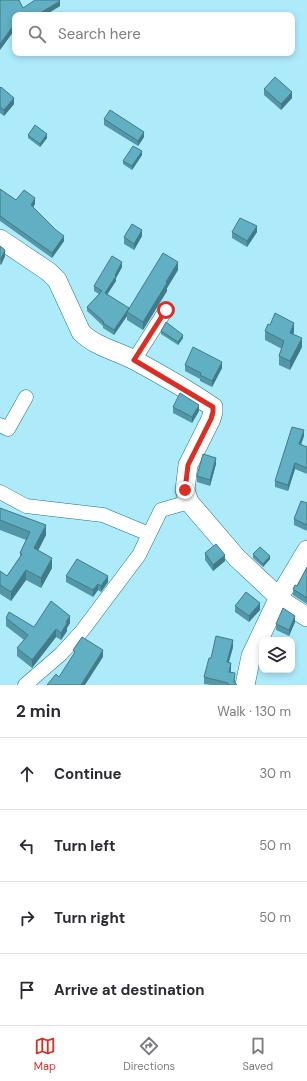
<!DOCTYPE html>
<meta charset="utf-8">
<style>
:root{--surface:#fff;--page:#f2f2f3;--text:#2b2b33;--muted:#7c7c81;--line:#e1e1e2;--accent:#d93025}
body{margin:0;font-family:"DM Sans",sans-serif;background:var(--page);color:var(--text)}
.controls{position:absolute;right:12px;bottom:12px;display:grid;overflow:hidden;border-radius:8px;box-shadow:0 2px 6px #0003}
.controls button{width:36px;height:36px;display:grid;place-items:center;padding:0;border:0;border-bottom:1px solid var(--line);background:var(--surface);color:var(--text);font:20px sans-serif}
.stop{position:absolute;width:12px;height:12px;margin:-9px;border:3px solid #d93025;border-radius:50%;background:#fff}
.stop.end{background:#d93025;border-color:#fff;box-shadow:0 1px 4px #0008}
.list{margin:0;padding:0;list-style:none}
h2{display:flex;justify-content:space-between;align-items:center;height:52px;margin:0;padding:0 16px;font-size:17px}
h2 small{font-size:13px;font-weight:400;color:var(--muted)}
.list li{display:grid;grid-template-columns:26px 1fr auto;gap:12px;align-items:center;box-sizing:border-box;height:72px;padding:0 16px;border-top:1px solid var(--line)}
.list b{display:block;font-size:15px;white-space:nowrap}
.list em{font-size:13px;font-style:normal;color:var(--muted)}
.icon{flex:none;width:22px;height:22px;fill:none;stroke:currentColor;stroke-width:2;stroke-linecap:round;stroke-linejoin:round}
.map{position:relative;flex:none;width:307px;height:685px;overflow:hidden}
.search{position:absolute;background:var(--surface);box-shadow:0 2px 6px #0003;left:12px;right:12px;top:12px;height:44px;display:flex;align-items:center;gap:10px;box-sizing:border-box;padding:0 14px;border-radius:8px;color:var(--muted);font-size:15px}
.sheet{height:340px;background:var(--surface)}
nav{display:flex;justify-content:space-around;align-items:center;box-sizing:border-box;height:56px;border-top:1px solid var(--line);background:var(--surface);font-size:11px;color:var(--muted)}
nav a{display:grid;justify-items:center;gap:2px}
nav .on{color:var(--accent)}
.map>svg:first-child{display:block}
</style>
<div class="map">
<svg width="307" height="685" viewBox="0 0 307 685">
<rect width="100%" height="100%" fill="#adebfa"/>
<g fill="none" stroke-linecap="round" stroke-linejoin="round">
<g stroke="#1e7486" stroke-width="15">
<path id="street" d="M 134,360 L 166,310
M 0,425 L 8,429 L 26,397
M 0,492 L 26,506 L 103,515 L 149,534
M 25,685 L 61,654 L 82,631 L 139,555 L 161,510 L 189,502"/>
</g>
<g stroke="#1e7486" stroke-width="20">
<path id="secondary" d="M 0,239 L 49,272 L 57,280 L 81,332 C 95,347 118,351 136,361 C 162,375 188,390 213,407 L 213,412 L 211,419 L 188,465 L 185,490 L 189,502 L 237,558 L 285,603 L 307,617
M 245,685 L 251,656 L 279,597 L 307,550"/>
</g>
<use href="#street" stroke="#fff" stroke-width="14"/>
<use href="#secondary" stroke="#fff" stroke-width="19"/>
</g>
<path fill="#5396a7" d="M 60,6 L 15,34 L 13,32 L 0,50 L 23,8 Z
M 0,88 L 14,104 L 4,116 L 0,113 Z
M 264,89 L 292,98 L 281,110 L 264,95 Z
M 104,119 L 144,137 L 138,146 L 104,125 Z
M 28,135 L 47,138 L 40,147 L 28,138 Z
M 142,155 L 132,170 L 123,164 L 123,161 Z
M 0,189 L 16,200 L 35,204 L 33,207 L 64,241 L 52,258 L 0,221 Z
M 232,232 L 257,232 L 247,247 L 232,238 Z
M 142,236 L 134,250 L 124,244 L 124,237 Z
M 0,246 L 5,256 L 1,265 L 0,264 Z
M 122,267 L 116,278 L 116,281 L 107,294 L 129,309 L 178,270 L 167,288 L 167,291 L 143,330 L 127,320 L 127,316 L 114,335 L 103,328 L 103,326 L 87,311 L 87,307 L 99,294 L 94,291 L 94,286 Z
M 161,331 L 183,338 L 178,345 L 161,334 Z
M 265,331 L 294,332 L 293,335 L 302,347 L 290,370 L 279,365 L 279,356 L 282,349 L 265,340 Z
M 185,365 L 222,368 L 212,387 L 200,381 L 200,379 L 185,371 Z
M 173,407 L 199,411 L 192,423 L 173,413 Z
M 304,436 L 301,444 L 307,447 L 307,474 L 295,469 L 288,491 L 275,487 L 275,481 Z
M 216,464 L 210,486 L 197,482 L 197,476 Z
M 307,503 L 307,531 L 294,525 L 294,519 Z
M 0,508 L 46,535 L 38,551 L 52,568 L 41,588 L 26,580 L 11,601 L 0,594 L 0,571 L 7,576 L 20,558 L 20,553 L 26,540 L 0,530 Z
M 205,553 L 225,561 L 213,571 L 205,560 Z
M 253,554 L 270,559 L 263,567 L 253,558 Z
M 307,567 L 307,604 L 293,595 L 293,589 L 297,586 Z
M 66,576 L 108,582 L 101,592 L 98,590 L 93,597 L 66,582 Z
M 235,606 L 260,610 L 249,622 L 235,612 Z
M 6,618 L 34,627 L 70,623 L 67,628 L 67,631 L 61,640 L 56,637 L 32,668 L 17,656 L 17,648 L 24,640 L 6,626 Z
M 295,622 L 289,636 L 276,630 L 276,624 Z
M 233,647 L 229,662 L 231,669 L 231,672 L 237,685 L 211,685 L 204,684 L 204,677 L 211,658 Z"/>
<path fill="#437a88" d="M 60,1 L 60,6 L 45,15 L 37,15 Z
M 13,26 L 13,32 L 0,50 L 0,44 Z
M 292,92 L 292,98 L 281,110 L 281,104 Z
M 14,98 L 14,104 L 4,116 L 4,110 Z
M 144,132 L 144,137 L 138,146 L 138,141 Z
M 47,134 L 47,138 L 40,147 L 40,144 Z
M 142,151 L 142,155 L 132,170 L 132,166 Z
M 35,198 L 35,204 L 31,211 L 31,205 Z
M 257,226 L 257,232 L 247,247 L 247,241 Z
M 142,230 L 142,236 L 134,250 L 134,244 Z
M 64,236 L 64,241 L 52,258 L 52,253 Z
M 5,250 L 5,256 L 1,265 L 1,259 Z
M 122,262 L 122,267 L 116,278 L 116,281 L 105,298 L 105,293 Z
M 178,262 L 178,270 L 167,288 L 167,291 L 143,330 L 143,322 L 166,282 Z
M 129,308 L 127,312 L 127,316 L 114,335 L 114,330 Z
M 294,323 L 294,332 L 290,342 L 290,333 Z
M 183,335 L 183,338 L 178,345 L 178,342 Z
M 302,338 L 302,347 L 290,370 L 290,361 Z
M 222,362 L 222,368 L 212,387 L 212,381 Z
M 199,405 L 199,411 L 192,423 L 192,417 Z
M 304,430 L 304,436 L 299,450 L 299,444 Z
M 216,458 L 216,464 L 210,486 L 210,480 Z
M 295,463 L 295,469 L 288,491 L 288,485 Z
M 46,525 L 46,535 L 34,558 L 34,548 Z
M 225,555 L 225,561 L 213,571 L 213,565 Z
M 270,556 L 270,559 L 263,567 L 263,564 Z
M 52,558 L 52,568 L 41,588 L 41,578 Z
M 26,570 L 26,580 L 11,601 L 11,592 Z
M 108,576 L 108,582 L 101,592 L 101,586 Z
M 98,584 L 98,590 L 93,597 L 93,590 Z
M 260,603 L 260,610 L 249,622 L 249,616 Z
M 70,616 L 70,623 L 67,628 L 67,631 L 61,640 L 61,633 L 66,622 Z
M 295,616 L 295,622 L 289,636 L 289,630 Z
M 56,629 L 56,637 L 32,668 L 32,660 Z
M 233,640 L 233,647 L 227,668 L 227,662 Z
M 103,650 L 103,657 L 85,685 L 81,685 Z
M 231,663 L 231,669 L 229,678 L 229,672 Z"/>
<path fill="#60afc2" stroke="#437a88" d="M 0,0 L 19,0 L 23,8 L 35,0 L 59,0 L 60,1 L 37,15 L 15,15 L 15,29 L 13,26 L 0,44 Z
M 275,77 L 292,92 L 281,104 L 264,89 Z
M 1,87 L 14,98 L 4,110 L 0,107 L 0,88 Z
M 110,110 L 144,132 L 138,141 L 104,119 Z
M 35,125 L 47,134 L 40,144 L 28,135 Z
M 133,146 L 142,151 L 132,166 L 123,161 Z
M 0,189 L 16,200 L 24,190 L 35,198 L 31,205 L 56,230 L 64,236 L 52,253 L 0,216 Z
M 240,218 L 257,226 L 247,241 L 232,232 Z
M 132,224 L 142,230 L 134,244 L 124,237 Z
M 0,246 L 5,250 L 1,259 L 0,258 Z
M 163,253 L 178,262 L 166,282 L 167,283 L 143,322 L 127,312 Z
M 112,256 L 122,262 L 115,275 L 116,276 L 105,293 L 129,308 L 114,330 L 103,323 L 104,322 L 87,307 L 102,291 L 94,286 Z
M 275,313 L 294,323 L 290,333 L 302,338 L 290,361 L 279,356 L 284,341 L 265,331 L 268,324 L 270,325 Z
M 166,322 L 183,335 L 178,342 L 161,331 Z
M 193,347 L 222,362 L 212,381 L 200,375 L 201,373 L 185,365 Z
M 180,393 L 199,405 L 192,417 L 173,407 Z
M 292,427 L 304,430 L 299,444 L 307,447 L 307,468 L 295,463 L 288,485 L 275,481 Z
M 203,454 L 216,458 L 210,480 L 197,476 Z
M 301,501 L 307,503 L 307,525 L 294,519 Z
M 0,508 L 46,525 L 34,548 L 52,558 L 41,578 L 26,570 L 11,592 L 0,585 L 0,571 L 7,576 L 22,554 L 20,553 L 30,532 L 0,520 Z
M 216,544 L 225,555 L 213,565 L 205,553 Z
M 260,547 L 270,556 L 263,564 L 253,554 Z
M 77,559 L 108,576 L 101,586 L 98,584 L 93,590 L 66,576 Z
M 307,567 L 307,598 L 293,589 L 295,585 L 297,586 Z
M 246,592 L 260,603 L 249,616 L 235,606 Z
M 51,601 L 70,616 L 66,622 L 67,623 L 61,633 L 56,629 L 32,660 L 17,648 L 28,635 L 6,618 L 9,612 L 34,627 Z
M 283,608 L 295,616 L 289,630 L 276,624 Z
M 216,636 L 233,640 L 227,662 L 231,663 L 229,672 L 235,673 L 234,682 L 237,685 L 228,685 L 228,683 L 204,677 L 209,658 L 211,658 Z
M 82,637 L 103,650 L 81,685 L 47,685 L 56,674 L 59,677 L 75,652 L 73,650 Z"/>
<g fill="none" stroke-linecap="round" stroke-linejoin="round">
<path stroke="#d93025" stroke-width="5" d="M 166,310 L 134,360 L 213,407 L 213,412 L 211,419 L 188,465 L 185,490"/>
</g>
</svg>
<div class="controls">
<button><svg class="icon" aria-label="layers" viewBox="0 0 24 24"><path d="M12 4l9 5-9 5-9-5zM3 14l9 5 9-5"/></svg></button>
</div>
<div class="stop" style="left:166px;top:310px"></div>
<div class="stop end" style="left:185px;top:490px"></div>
<div class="search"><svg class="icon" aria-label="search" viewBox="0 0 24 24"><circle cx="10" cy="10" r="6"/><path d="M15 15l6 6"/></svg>Search here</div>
</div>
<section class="sheet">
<h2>2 min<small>Walk · 130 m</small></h2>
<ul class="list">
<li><svg class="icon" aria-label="ahead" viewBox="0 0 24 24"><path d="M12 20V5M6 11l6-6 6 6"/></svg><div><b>Continue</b></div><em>30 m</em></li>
<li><svg class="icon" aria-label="left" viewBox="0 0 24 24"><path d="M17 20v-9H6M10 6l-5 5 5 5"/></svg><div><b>Turn left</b></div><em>50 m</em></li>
<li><svg class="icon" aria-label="right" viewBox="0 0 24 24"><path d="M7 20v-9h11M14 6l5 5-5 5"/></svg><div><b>Turn right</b></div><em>50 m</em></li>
<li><svg class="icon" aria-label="arrive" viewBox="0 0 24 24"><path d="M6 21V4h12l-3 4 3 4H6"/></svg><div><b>Arrive at destination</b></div></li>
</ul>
</section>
<nav>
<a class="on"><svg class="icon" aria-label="map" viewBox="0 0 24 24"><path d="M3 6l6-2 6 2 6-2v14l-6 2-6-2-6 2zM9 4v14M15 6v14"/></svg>Map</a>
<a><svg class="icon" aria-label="directions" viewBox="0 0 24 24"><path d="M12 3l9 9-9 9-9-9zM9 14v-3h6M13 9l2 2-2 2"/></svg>Directions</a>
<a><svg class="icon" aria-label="saved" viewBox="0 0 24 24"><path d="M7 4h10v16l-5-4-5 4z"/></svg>Saved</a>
</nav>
